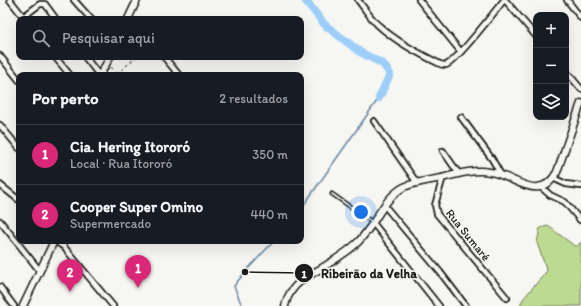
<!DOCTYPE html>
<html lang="pt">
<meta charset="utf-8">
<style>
:root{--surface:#171b24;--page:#20242c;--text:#f1f3f6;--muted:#9ea1a6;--line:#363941;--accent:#db2777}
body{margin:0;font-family:Itim,sans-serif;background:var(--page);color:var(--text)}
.controls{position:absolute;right:12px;top:12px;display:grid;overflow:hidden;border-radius:8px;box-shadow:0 4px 16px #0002}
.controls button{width:36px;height:36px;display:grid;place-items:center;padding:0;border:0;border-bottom:1px solid var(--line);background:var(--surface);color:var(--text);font:20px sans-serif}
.you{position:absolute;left:361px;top:212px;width:14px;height:14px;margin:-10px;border:3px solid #fff;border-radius:50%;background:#1a73e8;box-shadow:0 0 0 6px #1a73e833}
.badge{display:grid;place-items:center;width:26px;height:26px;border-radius:50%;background:var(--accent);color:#fff;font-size:13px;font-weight:700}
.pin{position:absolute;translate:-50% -33px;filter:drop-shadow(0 1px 2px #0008)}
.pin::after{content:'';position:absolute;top:21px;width:14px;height:12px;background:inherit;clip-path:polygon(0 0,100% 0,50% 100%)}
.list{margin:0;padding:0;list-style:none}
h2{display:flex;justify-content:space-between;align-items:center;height:52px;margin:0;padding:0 16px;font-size:17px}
h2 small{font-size:13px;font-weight:400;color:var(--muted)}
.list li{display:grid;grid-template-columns:26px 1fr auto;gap:12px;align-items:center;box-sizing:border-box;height:60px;padding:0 16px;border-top:1px solid var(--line)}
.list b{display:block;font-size:15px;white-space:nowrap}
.list p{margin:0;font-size:13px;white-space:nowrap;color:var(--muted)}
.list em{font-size:13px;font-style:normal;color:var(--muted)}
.icon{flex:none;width:22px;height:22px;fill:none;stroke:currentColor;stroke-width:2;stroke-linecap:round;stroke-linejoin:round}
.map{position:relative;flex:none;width:581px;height:306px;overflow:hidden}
.search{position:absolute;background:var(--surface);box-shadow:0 4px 16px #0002;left:16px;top:16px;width:288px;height:44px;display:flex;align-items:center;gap:10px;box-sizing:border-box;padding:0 14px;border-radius:8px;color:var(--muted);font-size:15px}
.panel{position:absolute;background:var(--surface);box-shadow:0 4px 16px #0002;left:16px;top:72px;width:288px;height:172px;border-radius:8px}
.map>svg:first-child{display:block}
</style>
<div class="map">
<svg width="581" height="306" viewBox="0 0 581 306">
<rect width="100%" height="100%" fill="#f6f6f2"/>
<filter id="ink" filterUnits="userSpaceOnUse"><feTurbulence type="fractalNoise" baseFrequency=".025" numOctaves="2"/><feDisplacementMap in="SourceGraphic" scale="8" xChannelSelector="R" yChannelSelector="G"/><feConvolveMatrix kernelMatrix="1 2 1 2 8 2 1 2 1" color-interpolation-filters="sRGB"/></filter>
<g filter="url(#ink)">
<path fill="#bdda91" stroke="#6c7b56" d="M 548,226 L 576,247 L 581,242 L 581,306 L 520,306 L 523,299 L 547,271 L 537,243 L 540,228 Z"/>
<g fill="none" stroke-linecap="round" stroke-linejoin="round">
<path stroke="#6987a1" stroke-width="1.5" d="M 301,209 L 379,98
M 242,306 L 234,286 L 245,272 L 274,241"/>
<path stroke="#9ccef9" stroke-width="8" d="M 305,0 L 325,25 L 360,52 L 383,64 L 390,74 L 379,98"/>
<g stroke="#1c1c1c" stroke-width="5">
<path id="lane" d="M 332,194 L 372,222"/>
</g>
<g stroke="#1c1c1c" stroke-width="8">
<path id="street" d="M 10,0 L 25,19
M 74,0 L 91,19
M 358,0 C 364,8 370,17 377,24 C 395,41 418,53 440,64 C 442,65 444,65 446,65 C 456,62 495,11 504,0
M 419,0 L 461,52
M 505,0 L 536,36
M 567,0 L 581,18
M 23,17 L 40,4 L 45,4 L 56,19
M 0,56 L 19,80
M 55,57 L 70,75
M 85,57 L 99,75
M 164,57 L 179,75
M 566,71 L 581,89
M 461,117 L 492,159 L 501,175
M 374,121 L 417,183
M 0,125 L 19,148
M 443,151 L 459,174
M 443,177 L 435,205 L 437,214 L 507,298
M 553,178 L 566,184 L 581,186
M 0,185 L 19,200
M 540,186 L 550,195 L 565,202 L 580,220
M 384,205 L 440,272 L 466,306
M 0,221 L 40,271
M 373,223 L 439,306
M 55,241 L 64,247 L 113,306
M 0,287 L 14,306"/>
</g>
<g stroke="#1c1c1c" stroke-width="9">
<path id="secondary" d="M 128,19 L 137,0
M 100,75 L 110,57
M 23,306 L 54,241
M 285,306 C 287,295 293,287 302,280 C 321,268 341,258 357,243 C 375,226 382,199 404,187 C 415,182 430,180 442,178 C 457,174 475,169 490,172 C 514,175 539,205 557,172 L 581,103"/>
</g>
<path stroke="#1c1c1c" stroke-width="1" stroke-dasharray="3 3" stroke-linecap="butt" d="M 111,67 L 118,75
M 117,74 L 136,57"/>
<use href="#lane" stroke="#f6f6f2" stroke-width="2"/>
<use href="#street" stroke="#f6f6f2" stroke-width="4.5"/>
<use href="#secondary" stroke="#f6f6f2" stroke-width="6"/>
</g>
</g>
<g text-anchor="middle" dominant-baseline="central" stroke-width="3" stroke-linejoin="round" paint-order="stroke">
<g font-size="12" fill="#1c1c1c" stroke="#f6f6f2">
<text transform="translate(468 235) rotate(51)">Rua Sumaré</text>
</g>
</g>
<path fill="none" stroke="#1c1c1c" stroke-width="1.5" d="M245 272L304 273"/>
<g fill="#1c1c1c" stroke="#f6f6f2" stroke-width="1.5">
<circle cx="245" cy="272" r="4"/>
<circle cx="304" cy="273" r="10"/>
</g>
<g font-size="12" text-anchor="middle" font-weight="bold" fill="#fff">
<text x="304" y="278">1</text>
</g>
<g font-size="13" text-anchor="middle" font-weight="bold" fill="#1c1c1c" stroke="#f6f6f2" stroke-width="3" stroke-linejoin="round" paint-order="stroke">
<text x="369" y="278">Ribeirão da Velha</text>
</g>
</svg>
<div class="controls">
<button>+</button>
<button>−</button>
<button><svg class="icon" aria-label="layers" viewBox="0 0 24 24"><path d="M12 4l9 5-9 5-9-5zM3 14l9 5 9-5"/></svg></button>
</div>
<div class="you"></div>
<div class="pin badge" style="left:138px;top:288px">1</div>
<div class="pin badge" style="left:70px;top:292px">2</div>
<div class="search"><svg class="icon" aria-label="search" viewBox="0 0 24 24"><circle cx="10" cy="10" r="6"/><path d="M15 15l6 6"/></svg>Pesquisar aqui</div>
<section class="panel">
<h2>Por perto<small>2 resultados</small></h2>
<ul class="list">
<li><span class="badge">1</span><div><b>Cia. Hering Itororó</b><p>Local · Rua Itororó</p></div><em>350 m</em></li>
<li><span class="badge">2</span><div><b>Cooper Super Omino</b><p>Supermercado</p></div><em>440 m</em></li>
</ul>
</section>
</div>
